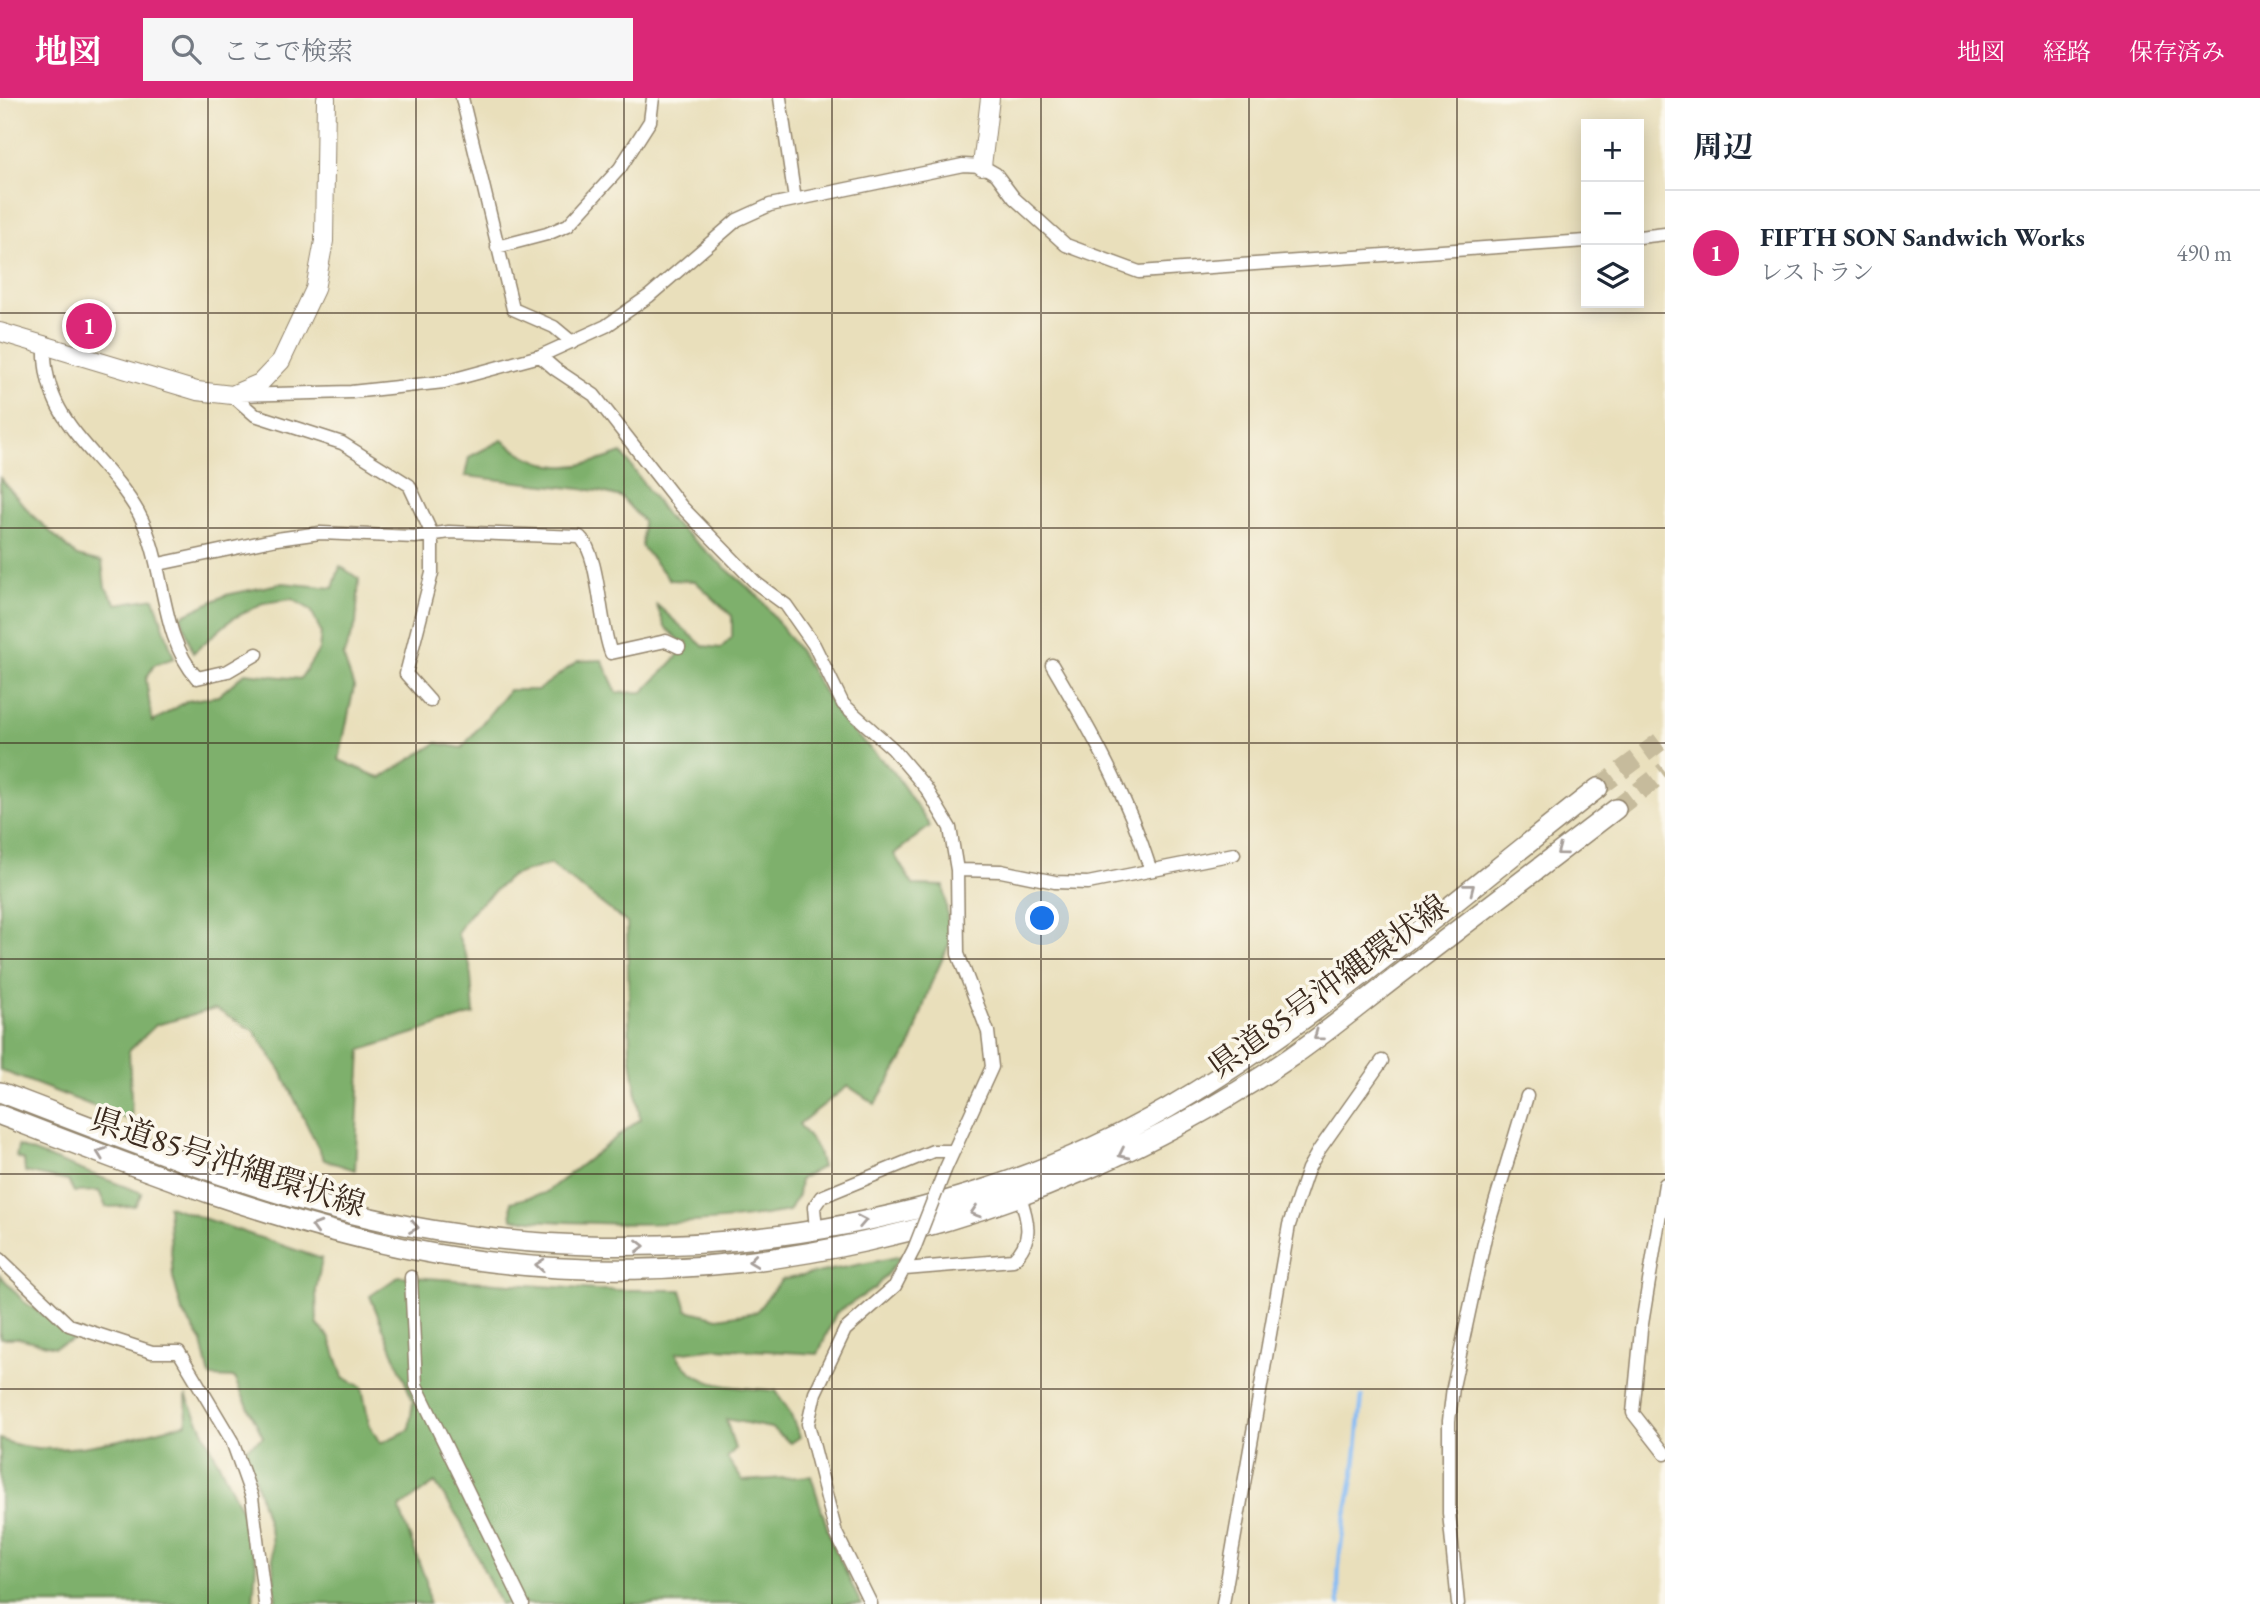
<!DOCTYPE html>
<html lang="ja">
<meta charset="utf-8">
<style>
:root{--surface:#fff;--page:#f6f6f7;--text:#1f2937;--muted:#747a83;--line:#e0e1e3;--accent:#db2777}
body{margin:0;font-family:"EB Garamond","Noto Serif JP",serif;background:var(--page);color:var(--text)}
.controls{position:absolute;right:21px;top:21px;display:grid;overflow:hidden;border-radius:0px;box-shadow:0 4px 18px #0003}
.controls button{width:63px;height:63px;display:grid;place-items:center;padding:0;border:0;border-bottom:2px solid var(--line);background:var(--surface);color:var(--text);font:35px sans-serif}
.you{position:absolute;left:1043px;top:821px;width:24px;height:24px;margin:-18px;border:5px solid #fff;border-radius:50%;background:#1a73e8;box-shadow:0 0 0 10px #1a73e833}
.badge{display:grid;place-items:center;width:46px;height:46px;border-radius:50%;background:var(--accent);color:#fff;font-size:23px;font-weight:700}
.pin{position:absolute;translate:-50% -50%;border:4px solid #fff;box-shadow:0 2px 7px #0006}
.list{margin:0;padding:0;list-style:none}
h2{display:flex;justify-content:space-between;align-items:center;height:91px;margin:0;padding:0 28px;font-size:30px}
h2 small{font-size:23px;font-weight:400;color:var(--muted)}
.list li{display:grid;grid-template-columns:46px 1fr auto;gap:21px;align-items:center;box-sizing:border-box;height:126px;padding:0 28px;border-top:2px solid var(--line)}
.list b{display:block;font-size:26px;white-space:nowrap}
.list p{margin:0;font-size:23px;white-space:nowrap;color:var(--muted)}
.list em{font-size:23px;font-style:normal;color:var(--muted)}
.icon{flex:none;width:38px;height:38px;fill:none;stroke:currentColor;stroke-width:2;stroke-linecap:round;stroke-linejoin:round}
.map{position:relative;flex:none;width:1665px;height:1506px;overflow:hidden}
header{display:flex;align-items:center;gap:42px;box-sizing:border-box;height:98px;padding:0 35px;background:var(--accent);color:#fff}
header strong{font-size:33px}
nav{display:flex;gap:38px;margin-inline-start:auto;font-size:24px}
.search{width:490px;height:63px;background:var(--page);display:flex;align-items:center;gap:18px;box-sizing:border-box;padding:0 24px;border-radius:0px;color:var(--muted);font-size:26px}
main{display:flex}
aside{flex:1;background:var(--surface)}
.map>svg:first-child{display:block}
</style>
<header>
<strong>地図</strong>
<div class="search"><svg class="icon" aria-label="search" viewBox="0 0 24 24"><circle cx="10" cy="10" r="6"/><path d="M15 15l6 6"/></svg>ここで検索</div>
<nav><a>地図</a><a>経路</a><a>保存済み</a></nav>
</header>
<main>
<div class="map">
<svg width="1665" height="1506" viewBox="0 0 1665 1506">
<rect width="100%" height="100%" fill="#fbf7ec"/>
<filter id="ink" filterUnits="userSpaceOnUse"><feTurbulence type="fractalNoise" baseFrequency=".0143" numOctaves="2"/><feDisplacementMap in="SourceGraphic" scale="14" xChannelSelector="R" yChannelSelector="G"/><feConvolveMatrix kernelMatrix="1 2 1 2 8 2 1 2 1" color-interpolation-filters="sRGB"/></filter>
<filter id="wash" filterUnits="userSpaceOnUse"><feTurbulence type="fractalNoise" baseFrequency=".00686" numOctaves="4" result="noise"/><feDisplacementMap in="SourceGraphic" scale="28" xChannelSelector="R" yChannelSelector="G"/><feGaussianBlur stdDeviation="1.57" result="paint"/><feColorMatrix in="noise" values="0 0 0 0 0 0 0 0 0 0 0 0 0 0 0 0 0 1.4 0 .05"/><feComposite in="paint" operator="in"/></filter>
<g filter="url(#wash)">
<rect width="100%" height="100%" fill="#e9dfbb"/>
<path fill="#7eb06c" stroke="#5c6d45" stroke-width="2" d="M 502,342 C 546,376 572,373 622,355 L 668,420 L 760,500 L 800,554 L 840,621 L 893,673 L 930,728 L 894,756 L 913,787 L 944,788 L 950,844 L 930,888 L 911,947 L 875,1006 L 848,988 L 799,1026 L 817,1051 L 822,1069 L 800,1081 L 798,1097 L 789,1113 C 697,1130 606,1127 512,1121 L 511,1104 L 545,1095 L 640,1021 L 630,953 L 627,825 L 550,766 L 511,778 L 470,815 L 457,835 L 470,867 L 474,916 L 361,952 L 355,1072 L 324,1062 L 281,973 L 254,933 L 215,911 L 156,927 L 129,953 L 132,1023 L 0,972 L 0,380 L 33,418 L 77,458 L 102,464 L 105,489 L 117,506 L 154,500 L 174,560 L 154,567 L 146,581 L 152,624 L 187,603 L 218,598 L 245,575 L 300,581 L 319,552 L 321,534 L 311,512 L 292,501 L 263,505 L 232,521 L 193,555 L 181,518 L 226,497 L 283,485 L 333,490 L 340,468 L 359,481 L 356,526 L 343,558 L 354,589 L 339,662 L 380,680 L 437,645 L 462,650 L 509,592 L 538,592 L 578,563 L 602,562 L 617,595 L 643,594 L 677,559 L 684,546 L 665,529 L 656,506 L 703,548 L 721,550 L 732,539 L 732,518 L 695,483 L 670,482 L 642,449 L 643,423 L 621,399 L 598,393 L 465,378 L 469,359 Z
M 18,1048 L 142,1095 L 135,1108 L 106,1109 L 99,1093 L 74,1094 L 68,1083 L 25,1074 L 24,1062 L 16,1059 Z
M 168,1108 L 322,1161 L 316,1192 L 317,1226 L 330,1240 L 343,1279 L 362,1289 L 369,1326 L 380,1345 L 409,1332 L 413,1303 L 370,1198 L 399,1178 L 597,1192 L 681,1192 L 687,1212 L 718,1220 L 756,1214 L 781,1182 L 902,1158 L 875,1190 L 836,1215 L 818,1256 L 717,1250 L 676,1255 C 696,1293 738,1288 776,1293 L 789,1313 L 800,1339 L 791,1345 L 771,1330 L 726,1321 L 735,1351 L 727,1360 L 743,1383 L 811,1378 L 832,1445 L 861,1506 L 500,1506 L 460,1422 L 435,1385 L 399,1410 L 426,1483 L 429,1506 L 276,1506 L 271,1437 L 246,1350 L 263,1339 L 234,1280 L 210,1279 L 202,1244 L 182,1213 L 173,1179 Z
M 0,1177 L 24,1204 L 78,1240 L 54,1249 L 19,1240 L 0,1240 Z
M 186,1297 L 240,1409 L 256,1463 L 253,1506 L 0,1506 L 0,1341 C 52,1365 133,1339 187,1325 Z"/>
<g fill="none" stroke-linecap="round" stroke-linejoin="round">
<path stroke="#86bcf5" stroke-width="4.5" d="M 1339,1506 C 1335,1461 1346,1419 1354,1375 C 1358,1350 1359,1324 1362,1299"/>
</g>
</g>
<g filter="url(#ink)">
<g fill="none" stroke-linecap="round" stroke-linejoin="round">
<path stroke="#c6bb9c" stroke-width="19" stroke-dasharray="19 10" stroke-linecap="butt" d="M 1598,690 L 1665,640
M 1616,711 L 1665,673"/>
<g stroke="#92846c" stroke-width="15">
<path id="street" d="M 462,0 L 513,211 L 554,229 L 572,244
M 780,0 L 795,102
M 1639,139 L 1665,136
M 497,149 L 547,136 L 568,127 L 620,70 L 650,23 L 653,0
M 45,245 C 41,325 102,352 138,414 C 167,466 158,536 197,580 L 228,573 L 257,556
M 540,258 L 555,271 L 594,297 L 681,408 L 756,485 L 786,507 L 814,547 L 843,606 L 893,651 L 926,690 L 950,730 L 957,772 L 958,856 L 988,934 L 992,969 L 945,1072
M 232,297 L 255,317 L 342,345 L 409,387 L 432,436 L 432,475 L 406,576 L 430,603
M 239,297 L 351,294 L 444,284 L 540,258 L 606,228 L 649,198 L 737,122 L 770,107 L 963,67 L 982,68 L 996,76 L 1014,100 L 1066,147 L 1139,174 L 1586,143
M 159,466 L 277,441 L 320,435 L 415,439 L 449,434 L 580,439 C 600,457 599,525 611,555 L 666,543 L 679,549
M 1052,567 C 1091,633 1127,697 1150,770
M 957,772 L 1001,773 L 1055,784 L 1088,785 L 1234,756
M 1665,1086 L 1641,1232 L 1633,1315 L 1665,1356
M 816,1132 L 814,1109 L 821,1099 L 933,1053 L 952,1053
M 0,1161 L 69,1227 L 152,1254 L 179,1254 L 232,1343 L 252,1399 L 265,1506
M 905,1171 L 1013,1162 C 1033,1143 1029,1124 1020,1099
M 411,1179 L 416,1287 L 523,1506
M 871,1506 L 836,1435 L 808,1326 L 815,1295 L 845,1232 L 895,1188 L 914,1151
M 1223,1506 L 1289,1127 L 1308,1071 L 1319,1052 L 1382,963
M 1458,1506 L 1449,1415 L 1449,1323 L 1453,1289 L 1486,1135 L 1527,998"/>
</g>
<g stroke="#92846c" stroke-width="20">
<path id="secondary" d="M 982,68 L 990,0
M 0,234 L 197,293 L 232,297 L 260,285 L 281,263 L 315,191 L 324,143 L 326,0"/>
</g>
<g stroke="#92846c" stroke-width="22">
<path id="primary" d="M 0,994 C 134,1045 268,1101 409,1128 C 658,1175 947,1138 1168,1010 C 1322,920 1458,799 1598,690
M 0,1017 C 132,1068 265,1121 404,1150 C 709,1213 1036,1133 1291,959 C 1330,932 1367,901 1404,873 C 1475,819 1545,765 1616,711"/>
</g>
<use href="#street" stroke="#fff" stroke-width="12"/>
<use href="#secondary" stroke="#fff" stroke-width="18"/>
<use href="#primary" stroke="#fff" stroke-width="19"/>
<g stroke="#92846c" stroke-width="15" stroke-linecap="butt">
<path id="street-bridge" d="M 914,1151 L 945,1072"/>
</g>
<use href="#street-bridge" stroke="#fff" stroke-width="12"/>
</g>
<defs><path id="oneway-chevron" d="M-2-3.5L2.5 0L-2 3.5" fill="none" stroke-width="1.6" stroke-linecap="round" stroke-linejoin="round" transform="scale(1.75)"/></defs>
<g stroke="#a79f9a">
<use href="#oneway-chevron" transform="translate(1561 753) rotate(143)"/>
<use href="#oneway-chevron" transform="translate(1470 790) rotate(-38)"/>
<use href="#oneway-chevron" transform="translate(1318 938) rotate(143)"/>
<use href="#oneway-chevron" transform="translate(101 1055) rotate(-160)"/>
<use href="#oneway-chevron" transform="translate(1123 1056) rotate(154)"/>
<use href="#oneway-chevron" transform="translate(975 1114) rotate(162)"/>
<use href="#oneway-chevron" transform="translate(862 1123) rotate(-11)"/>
<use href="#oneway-chevron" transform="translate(316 1129) rotate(-164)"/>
<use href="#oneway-chevron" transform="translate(414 1129) rotate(10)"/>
<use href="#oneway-chevron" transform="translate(640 1148)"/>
<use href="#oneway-chevron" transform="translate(753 1163) rotate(173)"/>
<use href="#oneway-chevron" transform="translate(540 1167) rotate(-176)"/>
</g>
</g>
<path fill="none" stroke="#3b2a1e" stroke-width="2" stroke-opacity="0.55" d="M 208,0 L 208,1506M 416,0 L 416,1506M 624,0 L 624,1506M 832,0 L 832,1506M 1041,0 L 1041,1506M 1249,0 L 1249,1506M 1457,0 L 1457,1506M 0,215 L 1665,215M 0,430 L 1665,430M 0,645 L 1665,645M 0,861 L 1665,861M 0,1076 L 1665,1076M 0,1291 L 1665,1291"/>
<g text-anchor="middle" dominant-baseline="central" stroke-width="7" stroke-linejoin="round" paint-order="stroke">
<g font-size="32" fill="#3b2a1e" stroke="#fbf7ec">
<text transform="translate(1328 888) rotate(-36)">県道85号沖縄環状線</text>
<text transform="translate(228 1064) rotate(18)">県道85号沖縄環状線</text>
</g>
</g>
</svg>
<div class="controls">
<button>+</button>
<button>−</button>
<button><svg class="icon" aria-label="layers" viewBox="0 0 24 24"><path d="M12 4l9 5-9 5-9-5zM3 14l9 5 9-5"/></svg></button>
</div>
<div class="you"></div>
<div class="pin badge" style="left:89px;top:228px">1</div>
</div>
<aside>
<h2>周辺<small></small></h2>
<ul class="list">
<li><span class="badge">1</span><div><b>FIFTH SON Sandwich Works</b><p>レストラン</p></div><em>490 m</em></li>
</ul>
</aside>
</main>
